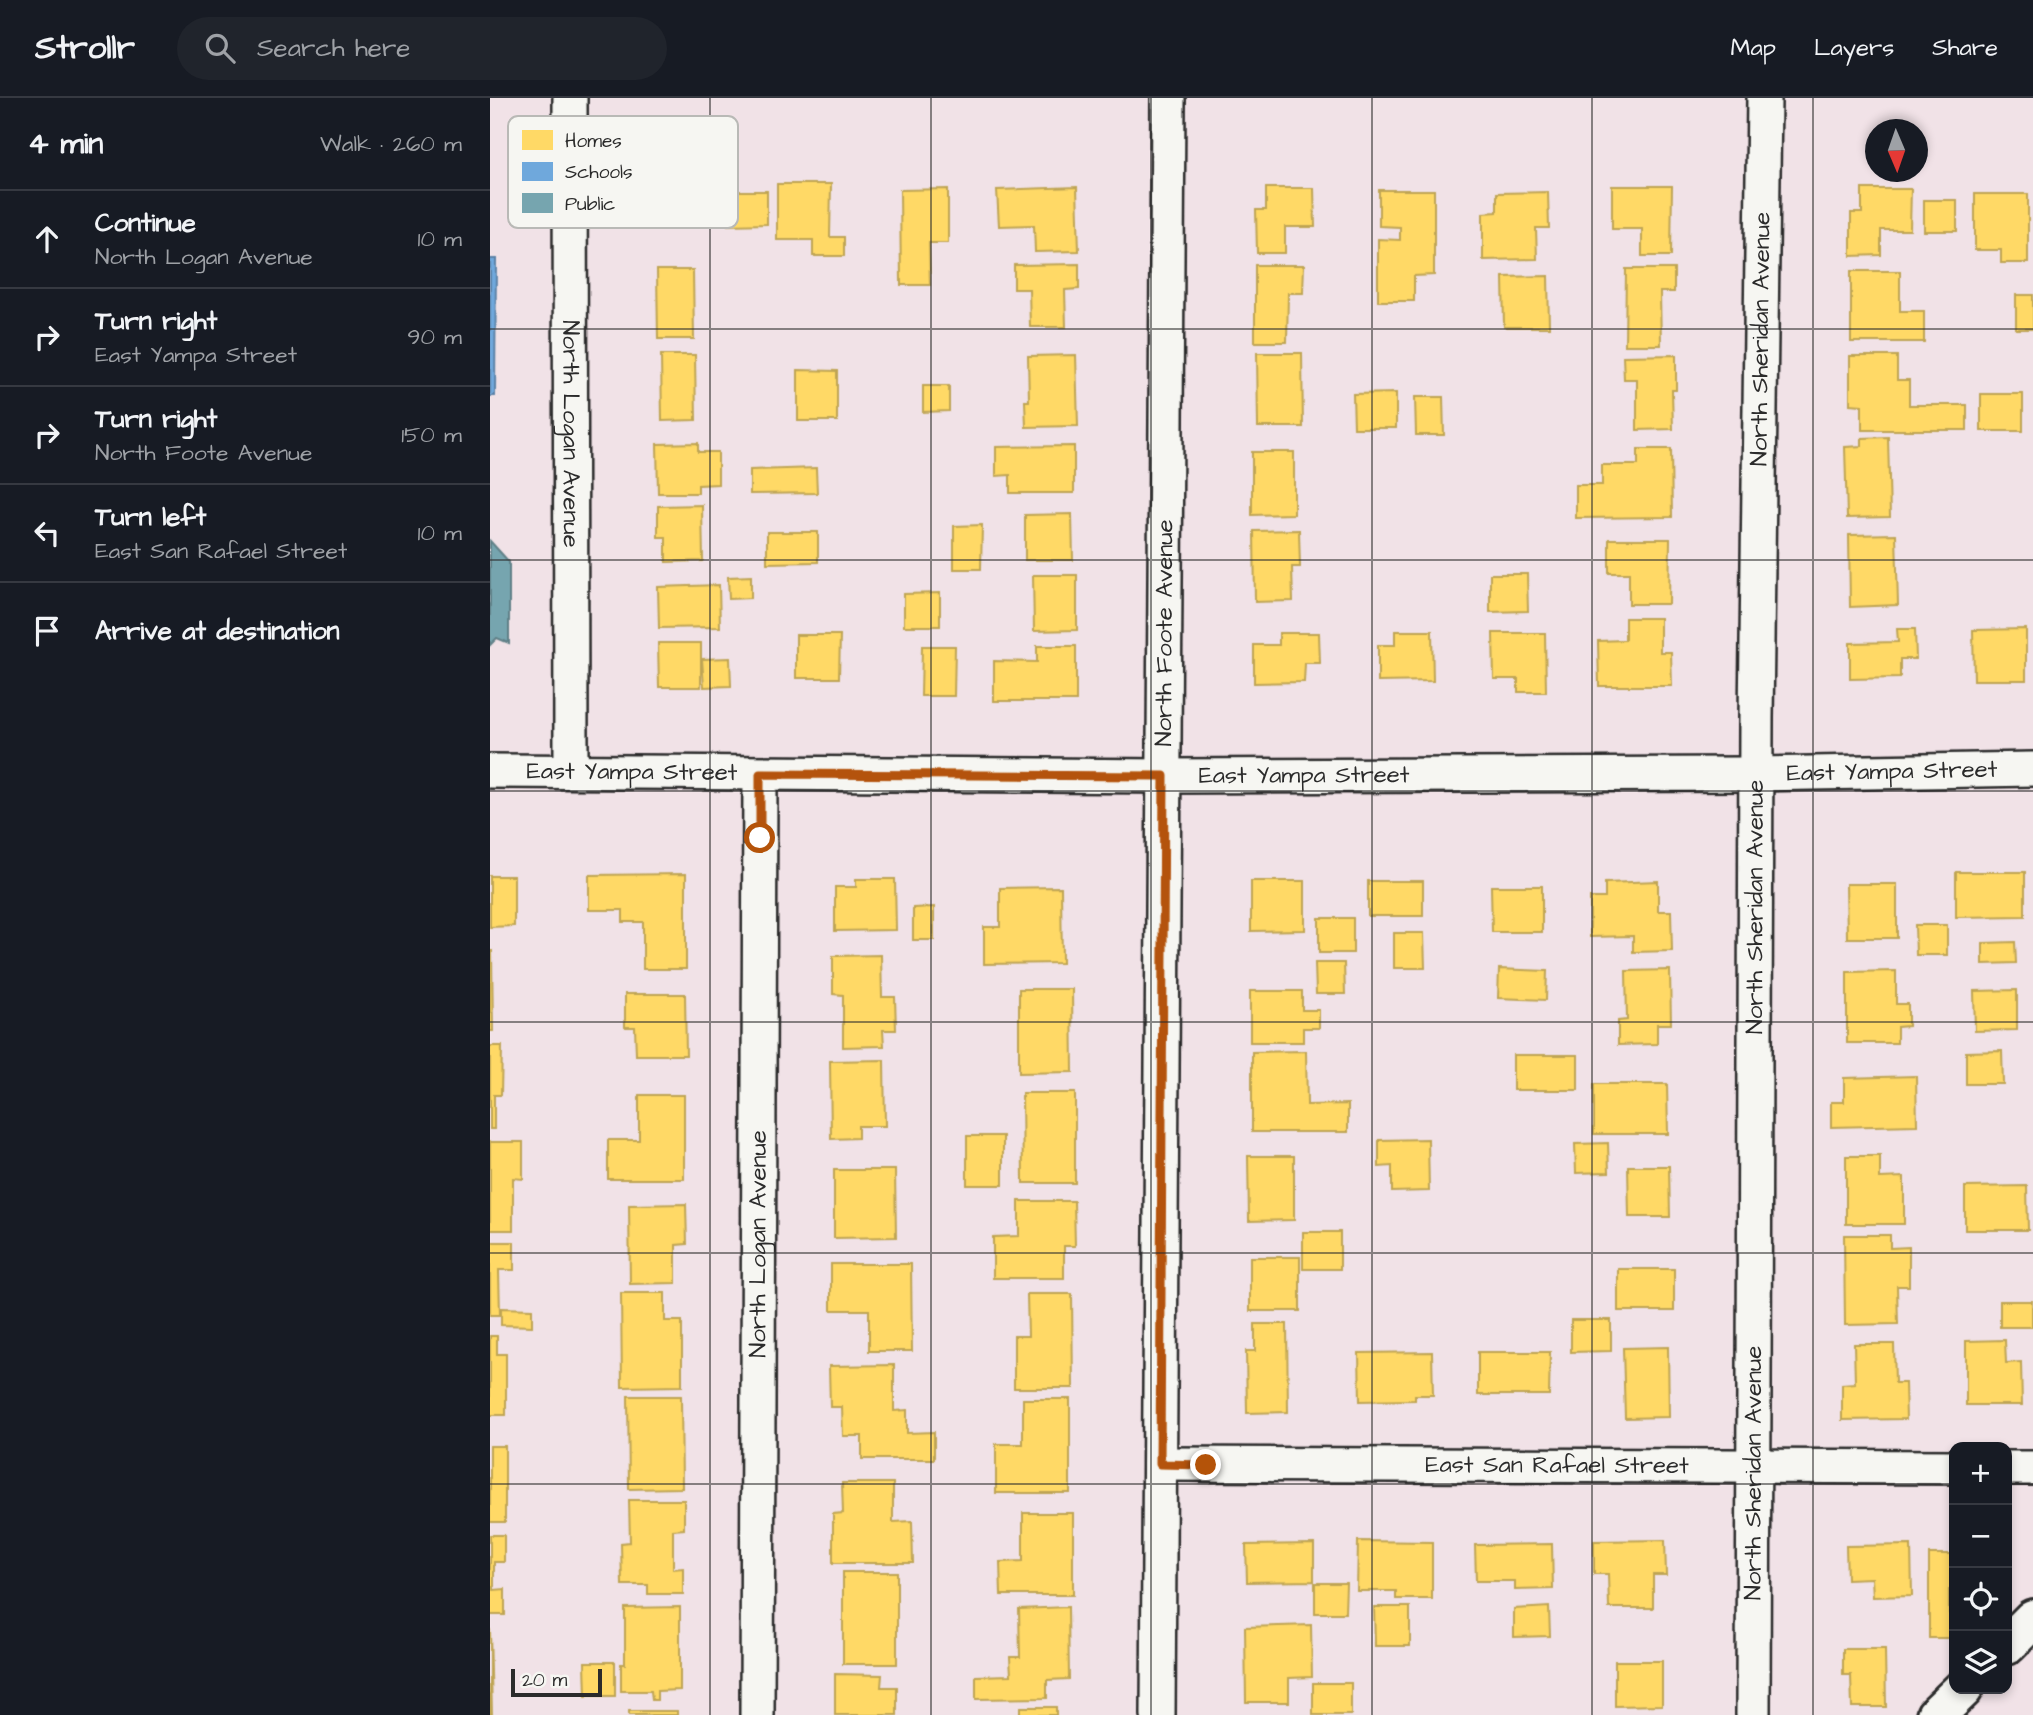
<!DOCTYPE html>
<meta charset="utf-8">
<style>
:root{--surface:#171b24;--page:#20242c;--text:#f1f3f6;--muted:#9ea1a6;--line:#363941}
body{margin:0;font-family:"Architects Daughter",sans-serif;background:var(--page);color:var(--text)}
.controls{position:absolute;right:21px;bottom:21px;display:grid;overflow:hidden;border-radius:14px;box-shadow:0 4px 10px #0003}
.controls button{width:63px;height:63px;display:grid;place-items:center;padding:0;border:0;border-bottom:2px solid var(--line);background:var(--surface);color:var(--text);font:35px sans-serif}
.compass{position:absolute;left:1375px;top:21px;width:63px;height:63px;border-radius:50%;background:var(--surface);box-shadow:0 4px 10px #0003;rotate:178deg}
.scale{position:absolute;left:21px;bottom:18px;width:91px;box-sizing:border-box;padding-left:7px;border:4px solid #2b2b2b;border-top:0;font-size:19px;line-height:24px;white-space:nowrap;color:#2b2b2b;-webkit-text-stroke:5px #f6f6f2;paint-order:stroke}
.stop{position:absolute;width:21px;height:21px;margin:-16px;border:5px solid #b45309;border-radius:50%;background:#fff}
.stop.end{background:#b45309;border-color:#fff;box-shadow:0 2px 7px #0008}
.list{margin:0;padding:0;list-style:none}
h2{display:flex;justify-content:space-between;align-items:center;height:91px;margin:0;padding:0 28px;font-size:30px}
h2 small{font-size:23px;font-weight:400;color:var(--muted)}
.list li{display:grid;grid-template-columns:46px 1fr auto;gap:21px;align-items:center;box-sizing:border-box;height:98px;padding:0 28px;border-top:2px solid var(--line)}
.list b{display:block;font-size:26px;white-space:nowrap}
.list p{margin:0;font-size:23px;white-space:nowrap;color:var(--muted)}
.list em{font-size:23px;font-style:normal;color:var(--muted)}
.icon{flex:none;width:38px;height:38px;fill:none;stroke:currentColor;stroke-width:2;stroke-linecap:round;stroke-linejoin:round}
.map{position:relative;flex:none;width:1543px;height:1617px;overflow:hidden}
header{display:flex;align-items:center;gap:42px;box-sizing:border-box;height:98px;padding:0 35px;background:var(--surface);border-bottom:2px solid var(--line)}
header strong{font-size:33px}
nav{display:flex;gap:38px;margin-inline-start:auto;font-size:24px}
.search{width:490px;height:63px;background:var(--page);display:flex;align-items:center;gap:18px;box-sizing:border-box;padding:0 24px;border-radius:38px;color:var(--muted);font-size:26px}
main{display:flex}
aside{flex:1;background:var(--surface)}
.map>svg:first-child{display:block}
</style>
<header>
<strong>Strollr</strong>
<div class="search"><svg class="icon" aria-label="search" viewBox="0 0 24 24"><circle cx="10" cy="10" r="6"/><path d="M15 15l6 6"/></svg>Search here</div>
<nav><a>Map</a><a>Layers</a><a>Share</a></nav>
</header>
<main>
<aside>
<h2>4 min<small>Walk · 260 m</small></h2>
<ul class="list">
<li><svg class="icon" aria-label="ahead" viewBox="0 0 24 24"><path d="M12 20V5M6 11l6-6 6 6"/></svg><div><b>Continue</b><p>North Logan Avenue</p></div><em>10 m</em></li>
<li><svg class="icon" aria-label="right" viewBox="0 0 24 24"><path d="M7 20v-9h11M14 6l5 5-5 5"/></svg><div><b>Turn right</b><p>East Yampa Street</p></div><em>90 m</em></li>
<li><svg class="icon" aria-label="right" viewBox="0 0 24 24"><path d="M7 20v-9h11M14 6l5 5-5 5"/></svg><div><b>Turn right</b><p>North Foote Avenue</p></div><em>150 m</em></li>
<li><svg class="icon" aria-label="left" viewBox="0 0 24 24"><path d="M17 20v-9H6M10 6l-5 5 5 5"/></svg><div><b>Turn left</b><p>East San Rafael Street</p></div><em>10 m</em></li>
<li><svg class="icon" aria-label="arrive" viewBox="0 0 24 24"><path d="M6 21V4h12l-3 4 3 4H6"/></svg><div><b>Arrive at destination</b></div></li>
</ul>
</aside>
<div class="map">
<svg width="1543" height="1617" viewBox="0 0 1543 1617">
<rect width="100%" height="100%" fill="#f1e2e7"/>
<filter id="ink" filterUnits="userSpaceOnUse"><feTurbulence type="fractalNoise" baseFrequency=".0143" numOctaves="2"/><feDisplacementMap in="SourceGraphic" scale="14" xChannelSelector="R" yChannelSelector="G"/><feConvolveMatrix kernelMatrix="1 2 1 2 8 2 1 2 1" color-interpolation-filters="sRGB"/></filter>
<g filter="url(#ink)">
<path fill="#ffd966" stroke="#bfa554" stroke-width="2" d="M 287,86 L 341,86 L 340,139 L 354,139 L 354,158 L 323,158 L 323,142 L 287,142 Z
M 1122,88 L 1182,88 L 1181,158 L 1152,158 L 1152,131 L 1122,131 Z
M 587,89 L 589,153 L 545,154 L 544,127 L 509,128 L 507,92 Z
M 776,90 L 824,90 L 825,129 L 795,129 L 795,155 L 767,155 L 766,112 L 776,112 Z
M 458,91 L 458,145 L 439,145 L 440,187 L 411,187 L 410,92 Z
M 1372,91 L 1421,91 L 1420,132 L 1391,132 L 1391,157 L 1361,158 L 1361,115 L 1372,115 Z
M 889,92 L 944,92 L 944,177 L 924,178 L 924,203 L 888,203 L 888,141 L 910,142 L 910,129 L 889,128 Z
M 237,93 L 277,93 L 277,126 L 238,127 Z
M 1058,94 L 1059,130 L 1046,130 L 1047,161 L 993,162 L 993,115 L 1007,114 L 1007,95 Z
M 1485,96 L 1538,96 L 1538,165 L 1511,165 L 1511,152 L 1485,152 Z
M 1434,102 L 1467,102 L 1467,133 L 1434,133 Z
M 589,166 L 589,191 L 575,192 L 576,229 L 540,229 L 539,191 L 524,191 L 524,167 Z
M 765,167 L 814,167 L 813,195 L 798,195 L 797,244 L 765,244 Z
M 1136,171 L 1184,171 L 1184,194 L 1170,194 L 1171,247 L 1135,247 Z
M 167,172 L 203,172 L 204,241 L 168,241 Z
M 1361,173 L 1410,173 L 1410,213 L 1434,213 L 1434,244 L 1361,244 Z
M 1058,178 L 1059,229 L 1014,229 L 1013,179 Z
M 1526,197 L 1543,197 L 1543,231 L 1526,231 Z
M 767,255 L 812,255 L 813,329 L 768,329 Z
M 171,257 L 205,257 L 206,322 L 172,323 Z
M 586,257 L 588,328 L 536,329 L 535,303 L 539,303 L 538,258 Z
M 1186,257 L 1186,292 L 1182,292 L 1183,331 L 1147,332 L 1147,281 L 1134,281 L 1133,258 Z
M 1360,258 L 1407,258 L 1407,282 L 1419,282 L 1419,307 L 1477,307 L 1477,332 L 1372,332 L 1372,307 L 1360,306 Z
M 308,272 L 347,273 L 347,323 L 308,323 Z
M 433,288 L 459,288 L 459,313 L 433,314 Z
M 906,295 L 906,330 L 864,330 L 863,296 Z
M 1491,296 L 1533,296 L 1533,333 L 1491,333 Z
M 925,299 L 953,299 L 954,337 L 926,337 Z
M 1398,339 L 1400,419 L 1357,420 L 1355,349 L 1372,348 L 1372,340 Z
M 208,345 L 208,354 L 228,354 L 228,386 L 208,387 L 208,395 L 168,395 L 167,346 Z
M 584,348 L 584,395 L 520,395 L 520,377 L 506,378 L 506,349 Z
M 1148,351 L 1181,351 L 1182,419 L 1086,420 L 1086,387 L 1112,387 L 1112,367 L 1148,367 Z
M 762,354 L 804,354 L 804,416 L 762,417 Z
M 326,370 L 327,395 L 260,396 L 260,372 Z
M 212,407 L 213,463 L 176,464 L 176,439 L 168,439 L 168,408 Z
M 582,416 L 583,462 L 535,462 L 535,417 Z
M 492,427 L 491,471 L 464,471 L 464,428 Z
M 809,432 L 810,469 L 802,469 L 803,503 L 765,504 L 764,433 Z
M 277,434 L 328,434 L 328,464 L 277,465 Z
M 1406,436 L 1408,507 L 1360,509 L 1359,437 Z
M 1119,441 L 1180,441 L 1179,506 L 1139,506 L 1139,475 L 1119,475 Z
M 1000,476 L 1037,476 L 1038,513 L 1000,514 Z
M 543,477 L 587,477 L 587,532 L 544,533 Z
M 261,478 L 261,500 L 239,501 L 238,479 Z
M 229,487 L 230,529 L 169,530 L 168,489 Z
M 450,495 L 450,528 L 414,528 L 414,496 Z
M 1135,520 L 1170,520 L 1170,554 L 1181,554 L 1182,588 L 1109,588 L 1108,543 L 1135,542 Z
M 1407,531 L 1425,531 L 1426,561 L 1410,561 L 1410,580 L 1360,581 L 1360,545 L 1408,544 Z
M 1536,531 L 1536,582 L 1484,582 L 1483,532 Z
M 905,533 L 942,533 L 943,583 L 888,584 L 888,547 L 905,547 Z
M 789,535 L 829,535 L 830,565 L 815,565 L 814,584 L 764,585 L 764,547 L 789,547 Z
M 1003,535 L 1055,535 L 1056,594 L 1028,594 L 1028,581 L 1004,581 Z
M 306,537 L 350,537 L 349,580 L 306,580 Z
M 168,545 L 211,545 L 211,589 L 169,589 Z
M 432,548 L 465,548 L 464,598 L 431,598 Z
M 547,548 L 586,548 L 586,603 L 504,603 L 504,563 L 547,564 Z
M 240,560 L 241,588 L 214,589 L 212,561 Z
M 1466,774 L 1535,774 L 1535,818 L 1466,819 Z
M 196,776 L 196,871 L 153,871 L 153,824 L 133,824 L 133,812 L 99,812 L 99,777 Z
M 0,778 L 24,778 L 24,828 L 0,829 Z
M 366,781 L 405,781 L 406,832 L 345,833 L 345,789 L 366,789 Z
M 761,783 L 815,783 L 815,832 L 761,833 Z
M 878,783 L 933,783 L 933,818 L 878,818 Z
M 1168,783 L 1168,813 L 1181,813 L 1182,853 L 1143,854 L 1143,838 L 1100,839 L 1100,800 L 1115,800 L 1115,785 Z
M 1356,786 L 1407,786 L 1407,840 L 1357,840 Z
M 1001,788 L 1052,788 L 1052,834 L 1002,834 Z
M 571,789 L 572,865 L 494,866 L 494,829 L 510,829 L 510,790 Z
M 444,809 L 444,842 L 423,842 L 423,810 Z
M 829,820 L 863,820 L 863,855 L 829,855 Z
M 1425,827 L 1457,827 L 1457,857 L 1426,857 Z
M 904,835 L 934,835 L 935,870 L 904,870 Z
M 1525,844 L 1526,865 L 1493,866 L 1493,845 Z
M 0,853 L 2,853 L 3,933 L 0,933 Z
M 391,857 L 392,899 L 405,899 L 406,932 L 393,932 L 394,948 L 353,949 L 353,897 L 343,896 L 343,858 Z
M 825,865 L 854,865 L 855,896 L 826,896 Z
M 1009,871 L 1057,873 L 1056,902 L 1008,900 Z
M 1180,872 L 1181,926 L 1167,926 L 1167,946 L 1128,947 L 1128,923 L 1137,922 L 1136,873 Z
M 1406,873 L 1406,906 L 1418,906 L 1418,928 L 1407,929 L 1407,945 L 1357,945 L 1357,874 Z
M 529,891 L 582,891 L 583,974 L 529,975 Z
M 1527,892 L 1527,932 L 1485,933 L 1484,893 Z
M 760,893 L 812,893 L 812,912 L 829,912 L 829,930 L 813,930 L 813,944 L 760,944 Z
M 135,896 L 195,896 L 196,957 L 146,957 L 145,929 L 135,929 Z
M 0,948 L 12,948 L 11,997 L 4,997 L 4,1031 L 0,1031 Z
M 816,953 L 817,1007 L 858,1006 L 858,1034 L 762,1034 L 762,954 Z
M 1512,953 L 1513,986 L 1476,986 L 1476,954 Z
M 1023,957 L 1088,957 L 1088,992 L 1023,992 Z
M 394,962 L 395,1028 L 368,1028 L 368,1040 L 341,1041 L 340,963 Z
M 1426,978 L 1427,1027 L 1341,1029 L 1341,1004 L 1354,1004 L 1354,980 Z
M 1104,986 L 1177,986 L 1178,1036 L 1104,1036 Z
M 532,995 L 585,995 L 585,1085 L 533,1085 Z
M 149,997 L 194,997 L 194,1081 L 118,1081 L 118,1042 L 149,1042 Z
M 477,1038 L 513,1038 L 513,1087 L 477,1087 Z
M 938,1041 L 939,1093 L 902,1094 L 902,1068 L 889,1069 L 889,1042 Z
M 0,1044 L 33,1044 L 33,1081 L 23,1080 L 23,1132 L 0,1132 Z
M 1118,1045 L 1119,1074 L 1086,1075 L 1085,1046 Z
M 758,1058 L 804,1058 L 804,1122 L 759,1123 Z
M 1356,1058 L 1390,1058 L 1390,1080 L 1414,1079 L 1414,1126 L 1356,1126 Z
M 1138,1068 L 1179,1068 L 1180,1119 L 1139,1119 Z
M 344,1072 L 405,1072 L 406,1139 L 344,1140 Z
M 1537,1088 L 1538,1132 L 1475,1132 L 1475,1089 Z
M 529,1103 L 584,1103 L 585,1148 L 574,1148 L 574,1180 L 503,1180 L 503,1139 L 529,1138 Z
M 196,1106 L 197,1146 L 186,1147 L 186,1185 L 140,1186 L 139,1107 Z
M 813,1134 L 850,1134 L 850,1171 L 813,1171 Z
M 1354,1137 L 1400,1137 L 1400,1150 L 1419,1149 L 1419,1188 L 1407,1188 L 1408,1226 L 1355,1227 Z
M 0,1144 L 24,1144 L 24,1172 L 9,1172 L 10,1217 L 0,1217 Z
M 760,1159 L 810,1159 L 810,1213 L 760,1213 Z
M 341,1166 L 421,1166 L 422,1253 L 379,1253 L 379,1212 L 341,1212 Z
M 1128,1171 L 1184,1171 L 1184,1213 L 1128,1213 Z
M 131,1195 L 175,1195 L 175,1223 L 192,1223 L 192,1288 L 132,1289 Z
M 537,1196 L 582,1196 L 583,1290 L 524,1290 L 524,1238 L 538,1238 Z
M 1510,1203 L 1542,1203 L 1542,1229 L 1510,1229 Z
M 11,1210 L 42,1211 L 42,1228 L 11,1227 Z
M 1081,1222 L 1121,1222 L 1121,1253 L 1081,1254 Z
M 765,1226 L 797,1226 L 798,1314 L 757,1315 L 756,1253 L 765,1253 Z
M 0,1238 L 7,1238 L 7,1256 L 16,1256 L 16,1317 L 0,1317 Z
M 1515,1242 L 1516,1265 L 1531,1264 L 1532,1307 L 1476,1307 L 1476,1243 Z
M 1364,1246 L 1404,1246 L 1405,1285 L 1415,1285 L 1416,1321 L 1352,1322 L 1352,1286 L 1365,1285 Z
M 1178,1249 L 1179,1319 L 1135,1320 L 1133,1250 Z
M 942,1254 L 943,1297 L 925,1297 L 925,1302 L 870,1303 L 869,1255 Z
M 988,1254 L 1060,1254 L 1059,1297 L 988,1297 Z
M 404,1267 L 404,1313 L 417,1312 L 417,1335 L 444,1334 L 444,1361 L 372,1361 L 372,1338 L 353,1338 L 352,1309 L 340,1309 L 339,1268 Z
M 138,1298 L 191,1298 L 192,1390 L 139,1391 Z
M 533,1301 L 580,1301 L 580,1395 L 506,1395 L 506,1346 L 533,1346 Z
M 0,1348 L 15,1348 L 15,1424 L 0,1424 Z
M 352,1385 L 403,1385 L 403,1424 L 422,1423 L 423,1465 L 343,1465 L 343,1416 L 353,1415 Z
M 139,1402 L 194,1402 L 194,1431 L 183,1432 L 183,1471 L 193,1470 L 193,1496 L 158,1496 L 158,1487 L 132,1487 L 131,1445 L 140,1444 Z
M 533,1415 L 583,1415 L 583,1497 L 511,1497 L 510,1464 L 533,1463 Z
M 0,1437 L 14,1437 L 14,1464 L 4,1464 L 4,1492 L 15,1491 L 15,1517 L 0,1517 Z
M 1175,1442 L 1176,1477 L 1163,1477 L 1163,1510 L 1119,1510 L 1118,1476 L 1104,1476 L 1104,1443 Z
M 868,1443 L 942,1444 L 942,1501 L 906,1501 L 906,1493 L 867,1493 Z
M 824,1446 L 824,1483 L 757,1484 L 756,1447 Z
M 1062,1446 L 1063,1491 L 1025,1492 L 1025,1483 L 986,1483 L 985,1447 Z
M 1421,1447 L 1422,1498 L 1383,1499 L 1382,1480 L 1357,1481 L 1356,1448 Z
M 1439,1456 L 1464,1456 L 1464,1492 L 1459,1492 L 1459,1515 L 1464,1515 L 1464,1540 L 1439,1540 Z
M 353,1474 L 407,1474 L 407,1566 L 353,1566 Z
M 825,1485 L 856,1485 L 855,1515 L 825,1515 Z
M 190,1509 L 190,1592 L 167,1593 L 167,1602 L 162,1602 L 161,1593 L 131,1593 L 131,1566 L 135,1566 L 135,1510 Z
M 578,1509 L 579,1581 L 557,1582 L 557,1600 L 486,1601 L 486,1578 L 521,1577 L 520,1559 L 530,1559 L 529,1511 Z
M 884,1509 L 920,1509 L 920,1548 L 885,1548 Z
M 1059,1509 L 1060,1538 L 1024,1539 L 1024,1511 Z
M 821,1527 L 822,1579 L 799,1580 L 799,1604 L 756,1604 L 755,1529 Z
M 0,1531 L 2,1616 L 0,1617 Z
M 1353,1551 L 1395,1551 L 1396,1609 L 1362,1609 L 1361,1577 L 1353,1577 Z
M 1125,1563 L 1172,1563 L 1172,1607 L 1125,1608 Z
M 95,1564 L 125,1564 L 125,1598 L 96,1598 Z
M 345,1576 L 392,1577 L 391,1589 L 407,1589 L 407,1617 L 345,1617 Z
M 823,1585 L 861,1585 L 861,1617 L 823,1617 Z
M 530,1609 L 566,1609 L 566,1617 L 530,1617 Z
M 139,1613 L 187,1613 L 187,1617 L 139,1617 Z"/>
<path fill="#6fa8dc" stroke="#5b82a7" stroke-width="2" d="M 0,161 L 6,161 L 5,298 L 0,298 Z"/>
<path fill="#76a5af" stroke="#608087" stroke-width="2" d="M 0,443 L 19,464 L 19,545 L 7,540 L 0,547 Z"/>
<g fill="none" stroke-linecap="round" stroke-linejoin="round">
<g stroke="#2b2b2b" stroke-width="38">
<g id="minor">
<path id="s1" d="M 80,0 L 81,673"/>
<path id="s2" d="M 0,673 L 674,678 L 1266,676 L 1543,671"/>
<path id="s3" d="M 670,1366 L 1464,1369"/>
<path d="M 1517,1370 L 1543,1370"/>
<path id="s4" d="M 267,1617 L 270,676"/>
<path id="s5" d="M 668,1617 L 678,0"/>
<path id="s6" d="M 1263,1617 L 1266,621 L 1274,0"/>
</g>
</g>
<g stroke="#2b2b2b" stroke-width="44">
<path id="secondary" d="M 1517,1547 L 1543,1521
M 1446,1617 L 1473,1591"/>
</g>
<use href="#minor" stroke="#f6f6f2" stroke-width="33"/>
<use href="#secondary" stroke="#f6f6f2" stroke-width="38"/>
</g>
</g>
<g fill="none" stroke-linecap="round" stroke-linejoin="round" filter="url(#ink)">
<path stroke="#b45309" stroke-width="9" d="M 270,740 L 270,676 L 674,678 L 670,1366 L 716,1367"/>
</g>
<path fill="none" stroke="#2b2b2b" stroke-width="2" stroke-opacity="0.55" d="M 220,0 L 220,1617M 441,0 L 441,1617M 661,0 L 661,1617M 882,0 L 882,1617M 1102,0 L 1102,1617M 1323,0 L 1323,1617M 0,231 L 1543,231M 0,462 L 1543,462M 0,693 L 1543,693M 0,924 L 1543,924M 0,1155 L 1543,1155M 0,1386 L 1464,1386M 1517,1386 L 1543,1386"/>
<g text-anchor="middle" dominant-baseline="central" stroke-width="7" stroke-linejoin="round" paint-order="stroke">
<g font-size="24" fill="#2b2b2b" stroke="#f6f6f2">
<text stroke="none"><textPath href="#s6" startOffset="1376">North Sheridan Avenue</textPath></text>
<text stroke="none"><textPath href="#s1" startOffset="336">North Logan Avenue</textPath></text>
<text stroke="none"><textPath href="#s5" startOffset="1082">North Foote Avenue</textPath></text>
<text stroke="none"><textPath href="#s2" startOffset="1402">East Yampa Street</textPath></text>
<text stroke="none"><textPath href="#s2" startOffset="142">East Yampa Street</textPath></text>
<text stroke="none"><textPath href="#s2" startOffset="814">East Yampa Street</textPath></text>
<text stroke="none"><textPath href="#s6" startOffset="808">North Sheridan Avenue</textPath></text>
<text stroke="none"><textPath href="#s4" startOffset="471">North Logan Avenue</textPath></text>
<text stroke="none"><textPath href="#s3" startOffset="397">East San Rafael Street</textPath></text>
<text stroke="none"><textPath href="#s6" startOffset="242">North Sheridan Avenue</textPath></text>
</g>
</g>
<rect x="18" y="18" width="230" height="112" rx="10" fill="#f6f6f2" stroke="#b9b9b6" stroke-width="2"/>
<rect x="32" y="32" width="31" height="20" fill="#ffd966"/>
<rect x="32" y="64" width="31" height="19" fill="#6fa8dc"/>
<rect x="32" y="95" width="31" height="20" fill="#76a5af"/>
<g font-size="19" fill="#2b2b2b">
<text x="75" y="49">Homes</text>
<text x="75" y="80">Schools</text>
<text x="75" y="112">Public</text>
</g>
</svg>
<div class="controls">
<button>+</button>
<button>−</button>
<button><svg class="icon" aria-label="locate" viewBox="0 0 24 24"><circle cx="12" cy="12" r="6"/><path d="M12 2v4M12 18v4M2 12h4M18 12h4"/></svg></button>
<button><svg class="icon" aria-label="layers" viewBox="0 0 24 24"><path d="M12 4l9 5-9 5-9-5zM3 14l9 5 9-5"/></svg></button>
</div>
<svg class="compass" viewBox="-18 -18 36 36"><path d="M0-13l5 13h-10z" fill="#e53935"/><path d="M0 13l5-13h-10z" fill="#9ea1a6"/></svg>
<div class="scale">20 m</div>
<div class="stop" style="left:270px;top:740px"></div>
<div class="stop end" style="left:716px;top:1367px"></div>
</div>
</main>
